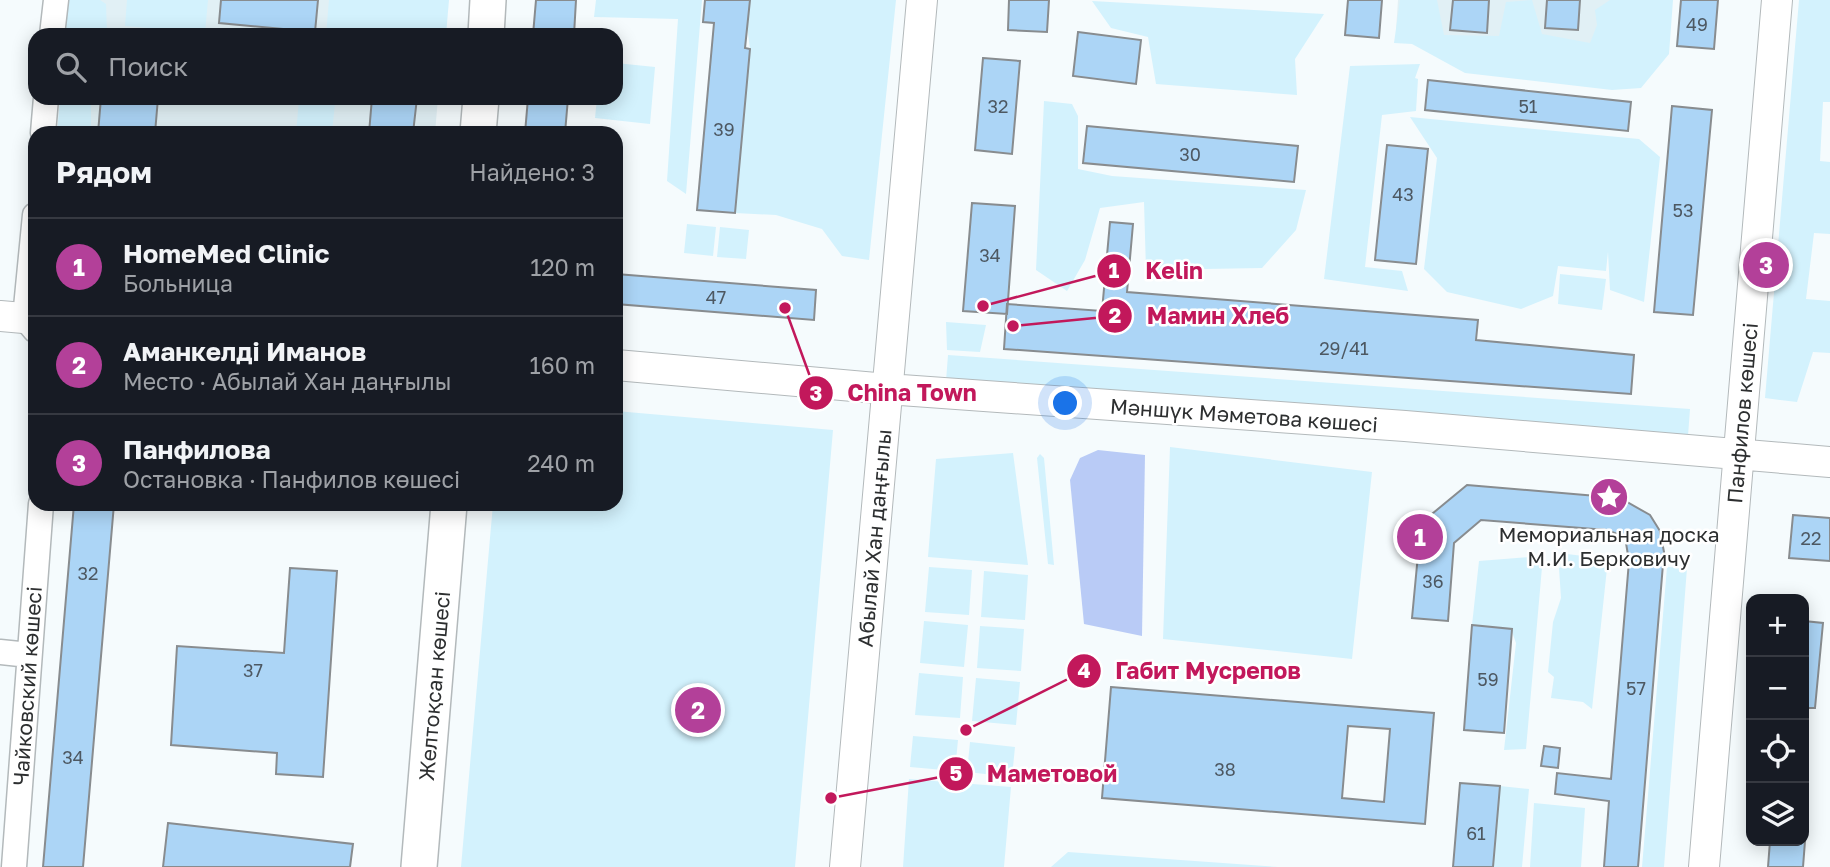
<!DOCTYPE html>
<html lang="ru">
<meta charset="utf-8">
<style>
:root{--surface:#171b24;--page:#20242c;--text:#f1f3f6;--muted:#9ea1a6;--line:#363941;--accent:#b34099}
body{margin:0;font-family:"Golos Text",sans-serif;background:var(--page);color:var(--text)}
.controls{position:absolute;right:21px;bottom:21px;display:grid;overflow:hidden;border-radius:14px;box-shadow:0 4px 18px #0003}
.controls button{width:63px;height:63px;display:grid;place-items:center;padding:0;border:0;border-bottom:2px solid var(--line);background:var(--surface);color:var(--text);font:35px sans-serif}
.you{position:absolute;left:1066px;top:404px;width:24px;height:24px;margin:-18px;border:5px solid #fff;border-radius:50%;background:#1a73e8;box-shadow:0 0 0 10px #1a73e833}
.badge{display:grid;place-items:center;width:46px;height:46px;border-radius:50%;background:var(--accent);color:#fff;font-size:23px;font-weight:700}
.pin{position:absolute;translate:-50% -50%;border:4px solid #fff;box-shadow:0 2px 7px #0006}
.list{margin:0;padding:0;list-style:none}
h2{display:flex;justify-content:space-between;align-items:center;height:91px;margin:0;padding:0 28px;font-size:30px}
h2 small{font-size:23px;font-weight:400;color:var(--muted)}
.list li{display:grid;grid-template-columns:46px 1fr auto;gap:21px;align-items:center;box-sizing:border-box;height:98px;padding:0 28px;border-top:2px solid var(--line)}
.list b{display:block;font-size:26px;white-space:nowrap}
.list p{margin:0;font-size:23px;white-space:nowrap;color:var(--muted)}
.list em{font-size:23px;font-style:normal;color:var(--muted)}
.icon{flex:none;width:38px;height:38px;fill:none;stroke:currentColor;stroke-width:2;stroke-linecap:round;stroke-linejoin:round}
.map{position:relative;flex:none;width:1830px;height:867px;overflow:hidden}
.search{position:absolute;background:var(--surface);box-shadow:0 4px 18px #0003;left:28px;top:28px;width:595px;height:77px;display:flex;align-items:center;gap:18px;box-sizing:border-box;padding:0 24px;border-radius:21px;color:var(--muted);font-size:26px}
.panel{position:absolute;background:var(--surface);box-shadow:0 4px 18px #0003;left:28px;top:126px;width:595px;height:385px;border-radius:21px}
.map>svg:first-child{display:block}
</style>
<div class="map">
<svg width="1830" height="867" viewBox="0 0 1830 867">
<rect width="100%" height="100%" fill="#f5fbfd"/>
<path fill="#e1f0f5" d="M 78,0 L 445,0 L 443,35 L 74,35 Z
M 1398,0 L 1636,0 L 1633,52 L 1396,31 Z
M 69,98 L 438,98 L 435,133 L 65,133 Z"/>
<path fill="#d3f2fd" d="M 68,0 L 100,0 L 106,4 L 107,33 L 65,35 Z
M 127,0 L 208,0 L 205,33 L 125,26 Z
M 329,0 L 449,0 L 446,35 L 326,35 Z
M 596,0 L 702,0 L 686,194 L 667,181 L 678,19 L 594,17 Z
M 750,0 L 896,0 L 869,260 L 842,256 L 822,229 L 776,215 L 735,213 L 750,49 L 747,26 Z
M 1400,0 L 1437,0 L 1444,35 L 1499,36 L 1506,2 L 1532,0 L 1542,34 L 1590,43 L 1597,25 L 1595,10 L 1610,0 L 1673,0 L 1669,54 L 1641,88 L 1612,90 L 1465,73 L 1412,44 L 1394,43 Z
M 1799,0 L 1830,0 L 1830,102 L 1823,102 L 1820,161 L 1830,162 L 1830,234 L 1814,233 L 1806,299 L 1830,301 L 1830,353 L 1813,352 L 1797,402 L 1765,398 Z
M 1092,1 L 1324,14 L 1295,59 L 1297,95 L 1156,84 L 1148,37 L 1111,28 Z
M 616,63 L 655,67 L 650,124 L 595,118 L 597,98 L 616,98 Z
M 1420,64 L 1415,78 L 1418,79 L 1416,111 L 1382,115 L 1365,267 L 1402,271 L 1408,291 L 1324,279 L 1350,66 Z
M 60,98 L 91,98 L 91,133 L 57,133 Z
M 299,100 L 335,103 L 332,133 L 296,133 Z
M 1044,101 L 1072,104 L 1078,116 L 1078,169 L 1112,176 L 1306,190 L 1296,230 L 1262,268 L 1146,270 L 1144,202 L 1100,208 L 1085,260 L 1067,291 L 1036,270 Z
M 1410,117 L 1639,139 L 1660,157 L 1644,302 L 1610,290 L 1608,252 L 1606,271 L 1558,266 L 1553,296 L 1521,309 L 1447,292 L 1424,269 L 1437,158 Z
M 687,224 L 716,227 L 713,256 L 684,253 Z
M 720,227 L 749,230 L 746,259 L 717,257 Z
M 1560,274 L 1606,279 L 1602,310 L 1558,304 Z
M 946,322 L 986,325 L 980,352 L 947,350 Z
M 948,355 L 1690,409 L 1688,436 L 946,381 Z
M 616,411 L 833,430 L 795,867 L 461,867 L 493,504 L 616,504 Z
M 1170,447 L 1372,472 L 1352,659 L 1163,639 Z
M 1013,453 L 1028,565 L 928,557 L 936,459 Z
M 1040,454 L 1044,458 L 1054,565 L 1048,564 L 1037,458 Z
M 1567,554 L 1608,559 L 1592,709 L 1583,702 L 1551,698 L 1554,677 L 1548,672 L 1553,622 L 1561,598 L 1559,568 L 1565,566 Z
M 1543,556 L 1526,749 L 1504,750 L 1516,643 L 1511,629 L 1472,625 L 1479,561 Z
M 929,567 L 972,570 L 969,615 L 925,612 Z
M 1667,567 L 1687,568 L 1664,867 L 1642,867 Z
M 984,571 L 1028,575 L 1025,620 L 981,617 Z
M 924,621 L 968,625 L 964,667 L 920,663 Z
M 980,626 L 1024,629 L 1021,671 L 977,668 Z
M 919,673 L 963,677 L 960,718 L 915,715 Z
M 976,678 L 1020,682 L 1016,725 L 972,721 Z
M 913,736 L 958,740 L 955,771 L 910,767 Z
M 970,742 L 1015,747 L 1012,777 L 967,772 Z
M 909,779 L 1011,787 L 1004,867 L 903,867 Z
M 1500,786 L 1529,789 L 1522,867 L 1493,867 Z
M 1534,803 L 1585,808 L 1581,867 L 1530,867 Z
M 1068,852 L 1278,867 L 1051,867 Z"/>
<path fill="#b9cbf6" d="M 1098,450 L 1145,455 L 1142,636 L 1084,624 L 1070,480 L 1080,458 Z"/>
<path fill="#acd5f6" stroke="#888c8f" stroke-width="2" fill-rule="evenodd" d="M 221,0 L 318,0 L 315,32 L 219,23 Z
M 536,0 L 576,0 L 574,35 L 533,35 Z
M 705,0 L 750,0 L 745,48 L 750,49 L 735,213 L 697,210 L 714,23 L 703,22 Z
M 1009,0 L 1049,0 L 1047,32 L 1008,30 Z
M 1348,0 L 1382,0 L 1379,38 L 1345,35 Z
M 1453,0 L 1489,0 L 1487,33 L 1450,30 Z
M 1547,0 L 1580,0 L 1578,30 L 1545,28 Z
M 1681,0 L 1718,0 L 1714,49 L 1677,46 Z
M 1078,32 L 1141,40 L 1136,84 L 1073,76 Z
M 983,58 L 1020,61 L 1012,154 L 975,150 Z
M 1428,80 L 1631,102 L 1628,131 L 1425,110 Z
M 101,98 L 158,98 L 155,133 L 98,133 Z
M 372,98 L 417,98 L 413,133 L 369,133 Z
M 528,98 L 568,98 L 565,133 L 525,133 Z
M 1672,106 L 1712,110 L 1693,315 L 1654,312 Z
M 1087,126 L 1298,146 L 1294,182 L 1083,163 Z
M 1387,145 L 1428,149 L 1416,264 L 1375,260 Z
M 972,203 L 1015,206 L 1007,314 L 963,311 Z
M 1110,222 L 1133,224 L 1127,292 L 1478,320 L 1476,340 L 1634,355 L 1631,394 L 1004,349 L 1007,304 L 1102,311 Z
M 616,274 L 816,290 L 814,320 L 616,304 Z
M 1467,485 L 1620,498 L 1650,515 L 1660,531 L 1664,552 L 1638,867 L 1604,867 L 1609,801 L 1555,794 L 1557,773 L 1611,779 L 1629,561 L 1625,537 L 1607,530 L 1481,520 L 1454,543 L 1448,621 L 1412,618 L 1421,523 Z
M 74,504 L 114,504 L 83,867 L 43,867 Z
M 1793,515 L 1830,518 L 1830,561 L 1789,558 Z
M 290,568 L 337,571 L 323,777 L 276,774 L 277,753 L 171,745 L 177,646 L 284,653 Z
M 1804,621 L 1823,623 L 1815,708 L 1804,708 Z
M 1472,625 L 1512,629 L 1504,733 L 1464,730 Z
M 1111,687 L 1434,713 L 1425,824 L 1102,798 ZM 1348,726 L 1390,729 L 1384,802 L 1342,798 Z
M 1544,746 L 1560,748 L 1558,768 L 1541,766 Z
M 1460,783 L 1500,786 L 1493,867 L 1453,867 Z
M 168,823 L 353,844 L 350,867 L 163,867 Z
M 1770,841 L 1805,841 L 1803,867 L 1768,867 Z"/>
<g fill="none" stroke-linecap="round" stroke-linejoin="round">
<g stroke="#b3b9bb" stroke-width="27">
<path id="minor" d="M 52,35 L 56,0
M 43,133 L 46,98
M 35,215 L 25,318 L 35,330
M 0,652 L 29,655
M 14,867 L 41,504"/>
</g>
<g stroke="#b3b9bb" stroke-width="32">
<path id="tertiary" d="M 0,316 L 35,319
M 616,365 L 887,389 L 1405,426 L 1830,462
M 845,867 L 922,0
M 1704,867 L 1777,0"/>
</g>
<g stroke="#b3b9bb" stroke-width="38">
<path id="secondary" d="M 486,35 L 488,0
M 478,133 L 481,98
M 419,867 L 449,504"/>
</g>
<use href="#minor" stroke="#fff" stroke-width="24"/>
<use href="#tertiary" stroke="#fff" stroke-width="30"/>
<use href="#secondary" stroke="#fff" stroke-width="35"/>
</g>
<defs>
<g id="sight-disc" transform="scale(2.0125)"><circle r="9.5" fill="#b34099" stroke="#fff"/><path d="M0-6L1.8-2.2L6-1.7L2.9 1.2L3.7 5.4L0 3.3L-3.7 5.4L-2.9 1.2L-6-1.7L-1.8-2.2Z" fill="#fff"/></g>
</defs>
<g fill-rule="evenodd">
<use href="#sight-disc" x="1609" y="497"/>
</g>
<g text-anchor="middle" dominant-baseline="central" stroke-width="5" stroke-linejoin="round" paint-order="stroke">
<g font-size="18" fill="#4d5862">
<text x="1697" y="24">49</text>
<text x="998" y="106">32</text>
<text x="1528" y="106">51</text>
<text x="724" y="129">39</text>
<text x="1190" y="154">30</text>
<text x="1403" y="194">43</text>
<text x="1683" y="210">53</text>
<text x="990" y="255">34</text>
<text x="716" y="297">47</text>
<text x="1344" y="348">29/41</text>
<text x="1811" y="538">22</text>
<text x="88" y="573">32</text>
<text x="1433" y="581">36</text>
<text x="253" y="670">37</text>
<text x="1488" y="679">59</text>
<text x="1636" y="688">57</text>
<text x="73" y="757">34</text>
<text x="1225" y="769">38</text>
<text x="1476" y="833">61</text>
</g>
<g font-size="21" fill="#2d2f30" stroke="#fff">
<text transform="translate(1742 413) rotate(-85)">Панфилов көшесі</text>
<text transform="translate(1244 415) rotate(4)">Мәншүк Мәметова көшесі</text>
<text transform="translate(874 538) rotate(-85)">Абылай Хан даңғылы</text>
<text transform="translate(27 686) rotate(-86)">Чайковский көшесі</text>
<text transform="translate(434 686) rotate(-85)">Желтоқсан көшесі</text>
</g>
<g font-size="21" fill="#2d2f30" stroke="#fff">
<text x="1609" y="534">Мемориальная доска<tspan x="1609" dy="24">М.И. Берковичу</tspan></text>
</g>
</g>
<path fill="none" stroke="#c2185b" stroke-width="2.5" d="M983 306L1114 271M1013 326L1115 316M785 308L816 393M966 730L1084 671M831 798L956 774"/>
<g fill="#c2185b" stroke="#fff" stroke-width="2.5">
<circle cx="983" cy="306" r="7"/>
<circle cx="1013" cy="326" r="7"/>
<circle cx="785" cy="308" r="7"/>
<circle cx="966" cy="730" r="7"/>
<circle cx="831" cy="798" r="7"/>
<circle cx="1114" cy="271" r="18"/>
<circle cx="1115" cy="316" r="18"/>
<circle cx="816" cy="393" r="18"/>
<circle cx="1084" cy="671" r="18"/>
<circle cx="956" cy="774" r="18"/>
</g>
<g font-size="21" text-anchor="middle" font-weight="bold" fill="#fff">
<text x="1114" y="278">1</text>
<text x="1115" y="323">2</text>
<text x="816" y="401">3</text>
<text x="1084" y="678">4</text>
<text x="956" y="781">5</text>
</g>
<g font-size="23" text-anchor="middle" font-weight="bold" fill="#c2185b" stroke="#fff" stroke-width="5" stroke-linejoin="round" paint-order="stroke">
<text x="1174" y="279">Kelin</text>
<text x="1218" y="324">Мамин Хлеб</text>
<text x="912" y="401">China Town</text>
<text x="1208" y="679">Габит Мусрепов</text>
<text x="1052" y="782">Маметовой</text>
</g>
</svg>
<div class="controls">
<button>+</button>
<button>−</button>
<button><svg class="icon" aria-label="locate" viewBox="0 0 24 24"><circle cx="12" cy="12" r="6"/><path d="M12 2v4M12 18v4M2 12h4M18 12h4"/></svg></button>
<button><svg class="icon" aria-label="layers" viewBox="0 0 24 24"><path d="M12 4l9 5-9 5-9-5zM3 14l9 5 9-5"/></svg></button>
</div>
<div class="you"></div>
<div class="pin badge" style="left:1420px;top:537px">1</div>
<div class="pin badge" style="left:698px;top:710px">2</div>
<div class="pin badge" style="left:1766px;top:265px">3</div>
<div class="search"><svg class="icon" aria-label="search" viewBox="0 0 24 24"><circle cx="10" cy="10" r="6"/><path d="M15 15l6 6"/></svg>Поиск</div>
<section class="panel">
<h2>Рядом<small>Найдено: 3</small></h2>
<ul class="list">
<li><span class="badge">1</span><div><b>HomeMed Clinic</b><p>Больница</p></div><em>120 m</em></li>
<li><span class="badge">2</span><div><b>Аманкелді Иманов</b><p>Место · Абылай Хан даңғылы</p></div><em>160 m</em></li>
<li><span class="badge">3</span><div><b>Панфилова</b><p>Остановка · Панфилов көшесі</p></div><em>240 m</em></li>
</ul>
</section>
</div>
